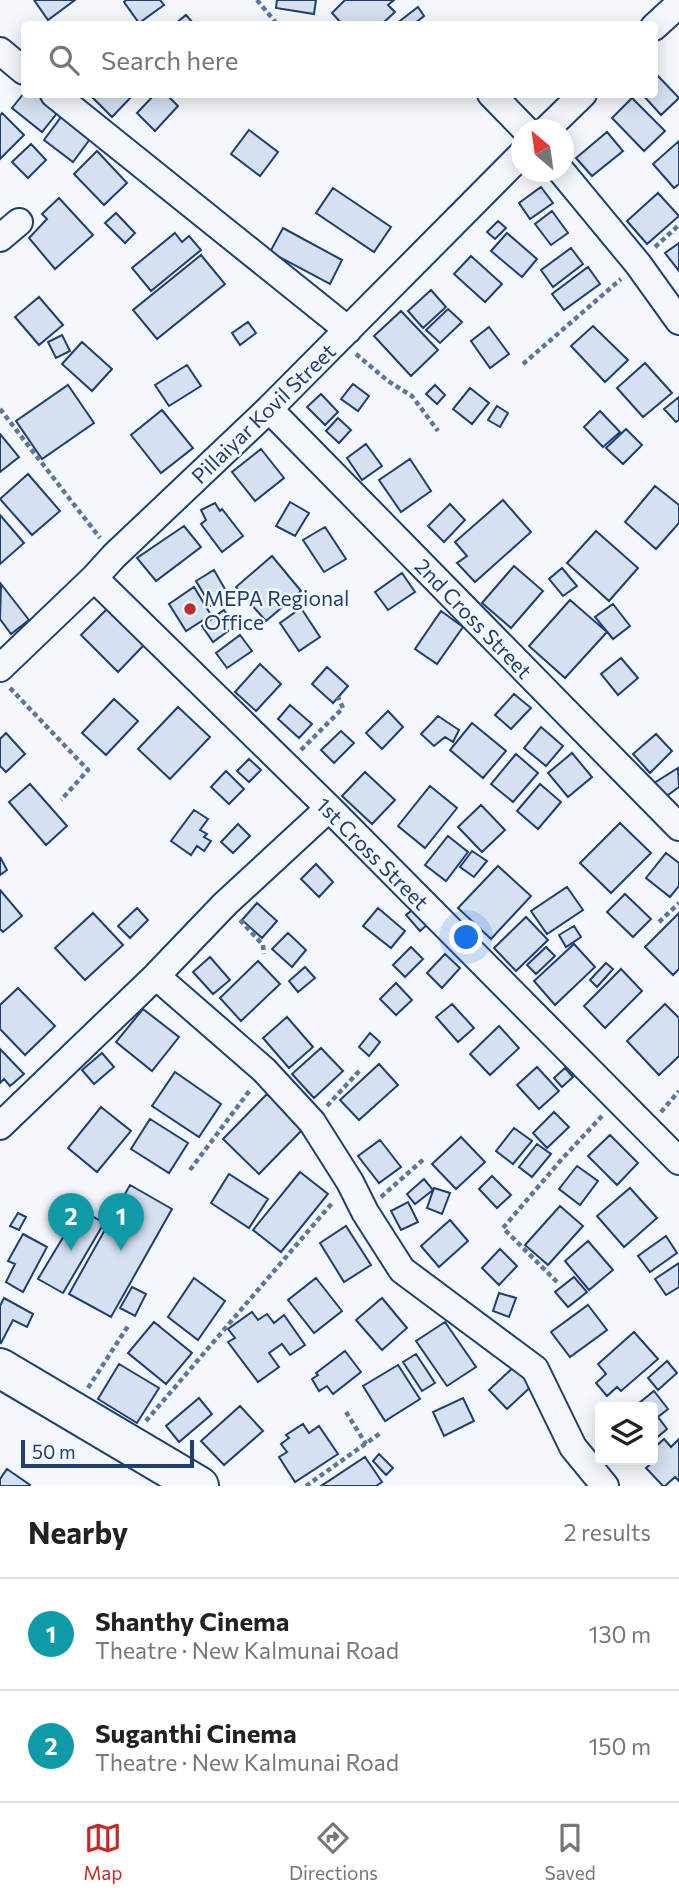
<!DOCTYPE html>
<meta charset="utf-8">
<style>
:root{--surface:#fff;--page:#f2f2f2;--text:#222;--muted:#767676;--line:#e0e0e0;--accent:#c62828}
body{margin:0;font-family:Commissioner,sans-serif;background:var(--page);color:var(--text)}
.controls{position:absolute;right:21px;bottom:21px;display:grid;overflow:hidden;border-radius:7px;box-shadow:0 4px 18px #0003}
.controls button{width:63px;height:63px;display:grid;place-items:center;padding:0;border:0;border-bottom:2px solid var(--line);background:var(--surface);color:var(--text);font:35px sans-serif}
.compass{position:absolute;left:511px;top:119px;width:63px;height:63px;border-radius:50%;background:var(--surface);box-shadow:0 4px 18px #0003;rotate:331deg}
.scale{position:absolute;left:21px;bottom:18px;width:173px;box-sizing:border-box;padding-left:7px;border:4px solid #1d3f73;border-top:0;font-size:19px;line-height:24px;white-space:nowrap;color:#1d3f73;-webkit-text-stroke:5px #f4f7fb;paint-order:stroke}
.you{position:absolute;left:467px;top:938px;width:24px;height:24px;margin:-18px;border:5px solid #fff;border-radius:50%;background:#1a73e8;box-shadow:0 0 0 10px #1a73e833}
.badge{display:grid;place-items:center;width:46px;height:46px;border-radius:50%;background:var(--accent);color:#fff;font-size:23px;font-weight:700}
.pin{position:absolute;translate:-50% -58px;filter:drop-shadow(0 2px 4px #0008)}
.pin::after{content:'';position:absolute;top:37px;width:24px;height:21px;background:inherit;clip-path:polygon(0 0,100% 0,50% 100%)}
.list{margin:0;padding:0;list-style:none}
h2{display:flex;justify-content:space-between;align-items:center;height:91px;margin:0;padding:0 28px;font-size:30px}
h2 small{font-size:23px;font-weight:400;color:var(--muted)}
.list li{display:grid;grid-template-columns:46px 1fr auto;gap:21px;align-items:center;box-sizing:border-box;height:112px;padding:0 28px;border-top:2px solid var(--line)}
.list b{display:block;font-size:26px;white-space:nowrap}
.list p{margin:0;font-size:23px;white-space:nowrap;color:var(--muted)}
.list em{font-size:23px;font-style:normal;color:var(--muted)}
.icon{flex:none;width:38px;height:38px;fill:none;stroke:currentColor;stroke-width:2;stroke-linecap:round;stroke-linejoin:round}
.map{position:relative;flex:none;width:679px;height:1486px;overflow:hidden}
.search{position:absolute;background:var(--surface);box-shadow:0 4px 18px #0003;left:21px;right:21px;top:21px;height:77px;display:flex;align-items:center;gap:18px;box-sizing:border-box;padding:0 24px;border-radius:7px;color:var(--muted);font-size:26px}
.sheet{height:315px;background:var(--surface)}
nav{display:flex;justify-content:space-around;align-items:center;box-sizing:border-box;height:98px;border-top:2px solid var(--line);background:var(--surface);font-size:19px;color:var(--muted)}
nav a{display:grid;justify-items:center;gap:4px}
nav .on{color:var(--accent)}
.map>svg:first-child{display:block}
</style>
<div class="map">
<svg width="679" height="1486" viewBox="0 0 679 1486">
<rect width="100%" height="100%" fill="#f4f7fb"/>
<path fill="#d5e0f0" stroke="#1d3f73" stroke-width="2" d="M 34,0 L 75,0 L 48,20 Z
M 126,0 L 160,0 L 164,5 L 139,23 L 124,2 Z
M 277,0 L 316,0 L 314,14 L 276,8 Z
M 345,0 L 394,0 L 388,5 L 395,12 L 382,24 L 342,24 L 332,13 Z
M 418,7 L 424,16 L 414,24 L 396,24 Z
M 186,15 L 194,24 L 175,24 Z
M 658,76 L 679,98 L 661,115 L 642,94 L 654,94 L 654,79 Z
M 24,93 L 24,94 L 36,94 L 58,112 L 42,132 L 12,108 Z
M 93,94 L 134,94 L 112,117 L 91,96 Z
M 155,94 L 166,94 L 178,106 L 155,131 L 137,113 Z
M 632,98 L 665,131 L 644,151 L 612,118 Z
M 2,113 L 24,135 L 0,159 L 0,116 Z
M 64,113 L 93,135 L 73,162 L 44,140 Z
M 249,130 L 278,152 L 260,176 L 231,154 Z
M 607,132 L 623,151 L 592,176 L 576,158 Z
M 679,141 L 679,184 L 674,188 L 653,164 Z
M 31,144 L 46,160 L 28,178 L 12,162 Z
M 97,151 L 127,183 L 104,205 L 74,174 Z
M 541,187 L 553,203 L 530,219 L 519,203 Z
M 333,188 L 391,227 L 374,252 L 316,213 Z
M 658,193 L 679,216 L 647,244 L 627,221 Z
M 59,198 L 93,235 L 55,269 L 29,238 L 47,219 L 42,214 Z
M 552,211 L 568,233 L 551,245 L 535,224 Z
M 116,213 L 135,233 L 125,243 L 105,223 Z
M 498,221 L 506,228 L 495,239 L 487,232 Z
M 283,228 L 342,260 L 330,284 L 270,252 Z
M 175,233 L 182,242 L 189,236 L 201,250 L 151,291 L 132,268 Z
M 507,233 L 537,259 L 522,277 L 491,251 Z
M 679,243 L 679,271 L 665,253 Z
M 571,248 L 583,264 L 553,287 L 541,270 Z
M 201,255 L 225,284 L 157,339 L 133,310 Z
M 471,256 L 502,284 L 485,302 L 454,274 Z
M 588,267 L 600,284 L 564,310 L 552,294 Z
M 431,290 L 446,307 L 423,328 L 408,311 Z
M 39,297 L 63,325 L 39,345 L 15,317 Z
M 448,309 L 462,322 L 440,343 L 426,330 Z
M 401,311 L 438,350 L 411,376 L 374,336 Z
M 248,322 L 256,333 L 240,345 L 232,333 Z
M 593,326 L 628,360 L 605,382 L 571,346 Z
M 489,327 L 509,354 L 490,368 L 471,341 Z
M 62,335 L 70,351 L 56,358 L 48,342 Z
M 82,342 L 112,369 L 92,391 L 62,364 Z
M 645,363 L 672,393 L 643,417 L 617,388 Z
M 187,365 L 201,386 L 169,406 L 155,385 Z
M 353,384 L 369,396 L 358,411 L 341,399 Z
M 68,385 L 94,423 L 42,459 L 16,421 Z
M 435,385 L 445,395 L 437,404 L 426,394 Z
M 470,388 L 489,403 L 472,424 L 453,409 Z
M 321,394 L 338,412 L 325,425 L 307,407 Z
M 679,397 L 679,420 L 676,422 L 664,409 Z
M 497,406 L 508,413 L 500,427 L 488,420 Z
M 162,410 L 193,448 L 161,473 L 131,435 Z
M 600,411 L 620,432 L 603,447 L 584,427 Z
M 338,418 L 351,430 L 339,443 L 326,431 Z
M 626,429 L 642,445 L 623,464 L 606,448 Z
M 0,434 L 19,457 L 0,472 Z
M 366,444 L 382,466 L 362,480 L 347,458 Z
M 261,449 L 284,478 L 255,501 L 232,472 Z
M 410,459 L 431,491 L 401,512 L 379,480 Z
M 28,474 L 60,511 L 32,535 L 0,499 Z
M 655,486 L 679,505 L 679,523 L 656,549 L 625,522 Z
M 503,500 L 531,532 L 475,582 L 457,563 L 467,556 L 455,542 Z
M 290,502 L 309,513 L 295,536 L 276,526 Z
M 215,503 L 220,511 L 222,509 L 243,536 L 222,552 L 201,524 L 206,520 L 201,510 Z
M 450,504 L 465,520 L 444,542 L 428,526 Z
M 0,515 L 24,543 L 0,564 Z
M 184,526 L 201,547 L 156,581 L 137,558 Z
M 325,527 L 346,559 L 324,572 L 303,540 Z
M 596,531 L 638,568 L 609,601 L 567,563 Z
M 272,556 L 301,591 L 266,621 L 236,587 Z
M 514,566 L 543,591 L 511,628 L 482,603 Z
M 562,568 L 577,586 L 563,596 L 549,579 Z
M 214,570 L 229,596 L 211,606 L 196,581 Z
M 402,573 L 415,592 L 388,610 L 375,592 Z
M 1,584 L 29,620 L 11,634 L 0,619 Z
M 194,587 L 211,615 L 186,631 L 169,604 Z
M 570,600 L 607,632 L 565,678 L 529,646 Z
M 613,604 L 630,626 L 613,639 L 595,617 Z
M 301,608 L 320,637 L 299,651 L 280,623 Z
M 107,609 L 144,645 L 118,672 L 81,635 Z
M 224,610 L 235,626 L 213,642 L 202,626 Z
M 441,611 L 463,627 L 437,664 L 415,649 Z
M 240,635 L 252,651 L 227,668 L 216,653 Z
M 621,658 L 638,678 L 618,695 L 601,674 Z
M 260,664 L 281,684 L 256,711 L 235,692 Z
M 327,667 L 348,686 L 333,703 L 312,684 Z
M 514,694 L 531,708 L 511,729 L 495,715 Z
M 114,699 L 138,721 L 106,755 L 82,733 Z
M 290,705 L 312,724 L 299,738 L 278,719 Z
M 178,707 L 210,737 L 170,779 L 138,749 Z
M 388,711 L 403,727 L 382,749 L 366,733 Z
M 438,716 L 459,730 L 453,742 L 445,737 L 434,746 L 421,734 Z
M 472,723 L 506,751 L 483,778 L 450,750 Z
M 541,727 L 563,746 L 546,766 L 524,748 Z
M 341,731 L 354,743 L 334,763 L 321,750 Z
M 6,733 L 25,754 L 6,772 L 0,766 L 0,739 Z
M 656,734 L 672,751 L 650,773 L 633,754 Z
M 572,753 L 592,777 L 568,797 L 548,773 Z
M 516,754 L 538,773 L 513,802 L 491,784 Z
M 249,759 L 261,770 L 249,782 L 237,771 Z
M 678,768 L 679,787 L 661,800 L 651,785 Z
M 226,771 L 244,789 L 229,804 L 211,787 Z
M 365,772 L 395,800 L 372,824 L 342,796 Z
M 30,784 L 67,826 L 46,845 L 9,802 Z
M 540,784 L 561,802 L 538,829 L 517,811 Z
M 430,786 L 457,808 L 425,848 L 398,826 Z
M 481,805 L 505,830 L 482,852 L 458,827 Z
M 194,810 L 208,819 L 200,830 L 207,834 L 204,837 L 211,841 L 204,851 L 197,846 L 191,855 L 171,841 Z
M 620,823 L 651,853 L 611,893 L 580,863 Z
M 238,824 L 250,836 L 233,853 L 221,842 Z
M 448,836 L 468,852 L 446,881 L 425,865 Z
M 472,851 L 487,861 L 474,877 L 460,867 Z
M 666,853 L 679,863 L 679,886 L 670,897 L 646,878 Z
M 0,857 L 7,870 L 0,875 Z
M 316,864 L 333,882 L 319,897 L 301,879 Z
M 498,866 L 531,896 L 491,939 L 458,908 Z
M 567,887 L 583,910 L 547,934 L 531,911 Z
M 0,890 L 22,916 L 3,932 L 0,929 Z
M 625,894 L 651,919 L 633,937 L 607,912 Z
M 257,903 L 277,921 L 262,938 L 242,920 Z
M 137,908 L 148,920 L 130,938 L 118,926 Z
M 378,908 L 405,931 L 391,948 L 363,926 Z
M 415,908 L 428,924 L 420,931 L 406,915 Z
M 93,913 L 123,945 L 85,980 L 55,948 Z
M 679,913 L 679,969 L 673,975 L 645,947 Z
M 526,917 L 548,940 L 516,971 L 494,948 Z
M 574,926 L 581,937 L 566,947 L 559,935 Z
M 288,933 L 306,950 L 292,967 L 272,949 Z
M 574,944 L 595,967 L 555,1005 L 534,981 Z
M 411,947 L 423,959 L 405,977 L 393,965 Z
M 546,947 L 555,956 L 536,974 L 527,965 Z
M 445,954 L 460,968 L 442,988 L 427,973 Z
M 210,957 L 230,980 L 213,994 L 193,972 Z
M 258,961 L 280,984 L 241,1021 L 220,998 Z
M 606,963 L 613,969 L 597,987 L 590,980 Z
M 305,967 L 315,978 L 298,992 L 289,981 Z
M 621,969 L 642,991 L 605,1028 L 584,1006 Z
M 396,983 L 412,1000 L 396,1015 L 380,999 Z
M 18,988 L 55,1026 L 25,1055 L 0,1029 L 0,1005 Z
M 452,1004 L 474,1028 L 458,1042 L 436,1017 Z
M 665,1004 L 679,1018 L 679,1056 L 659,1075 L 627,1041 Z
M 143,1009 L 179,1037 L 152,1071 L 116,1042 Z
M 287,1017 L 313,1047 L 289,1068 L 263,1038 Z
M 499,1026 L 519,1048 L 490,1075 L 470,1054 Z
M 370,1033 L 380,1042 L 369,1056 L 359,1047 Z
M 321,1048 L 343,1071 L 314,1098 L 292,1074 Z
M 0,1049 L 24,1074 L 10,1086 L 4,1079 L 0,1083 Z
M 102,1053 L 114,1067 L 94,1084 L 82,1070 Z
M 379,1064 L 398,1085 L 359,1120 L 340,1100 Z
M 537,1067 L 559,1091 L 539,1109 L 517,1085 Z
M 565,1068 L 573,1077 L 562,1087 L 554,1078 Z
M 175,1072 L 221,1104 L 199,1137 L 152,1106 Z
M 267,1094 L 303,1129 L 259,1174 L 223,1139 Z
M 101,1107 L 131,1131 L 97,1172 L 68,1148 Z
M 554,1112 L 569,1127 L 547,1148 L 533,1133 Z
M 150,1119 L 188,1143 L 169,1173 L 131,1149 Z
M 514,1128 L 532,1141 L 513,1164 L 496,1151 Z
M 610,1135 L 638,1163 L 617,1185 L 588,1156 Z
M 461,1137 L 485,1162 L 456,1189 L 432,1164 Z
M 380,1140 L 401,1167 L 379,1183 L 358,1156 Z
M 537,1144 L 551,1154 L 532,1177 L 519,1167 Z
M 577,1166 L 598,1181 L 580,1205 L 559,1189 Z
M 300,1172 L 328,1194 L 281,1252 L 253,1230 Z
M 229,1174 L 268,1199 L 249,1228 L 211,1203 Z
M 492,1176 L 511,1195 L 497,1208 L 479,1189 Z
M 424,1179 L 433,1190 L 415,1204 L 407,1194 Z
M 130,1185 L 172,1209 L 111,1317 L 69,1294 Z
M 434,1188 L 450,1193 L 442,1214 L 427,1208 Z
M 630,1188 L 657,1218 L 624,1247 L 597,1216 Z
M 408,1202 L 418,1222 L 401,1230 L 391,1211 Z
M 560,1206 L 583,1226 L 548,1265 L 525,1245 Z
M 80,1209 L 104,1223 L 63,1293 L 38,1279 Z
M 18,1213 L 26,1217 L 19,1230 L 10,1226 Z
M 450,1220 L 468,1241 L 439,1267 L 421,1246 Z
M 346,1226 L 371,1265 L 344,1282 L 320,1243 Z
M 23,1234 L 47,1247 L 23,1292 L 6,1282 L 15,1264 L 8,1261 Z
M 666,1236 L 677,1253 L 650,1272 L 638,1256 Z
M 588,1241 L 613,1270 L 589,1290 L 565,1261 Z
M 500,1249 L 517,1266 L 499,1285 L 482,1268 Z
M 679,1263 L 679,1287 L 666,1295 L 655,1279 Z
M 574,1277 L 587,1292 L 568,1307 L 555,1292 Z
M 194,1278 L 225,1301 L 198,1340 L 168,1317 Z
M 316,1278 L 342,1311 L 314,1333 L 288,1300 Z
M 132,1287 L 146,1294 L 135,1316 L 120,1308 Z
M 499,1293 L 516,1298 L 509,1317 L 493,1311 Z
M 4,1298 L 33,1314 L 27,1327 L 13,1320 L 1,1343 L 0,1342 L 0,1306 Z
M 382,1298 L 407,1328 L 382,1350 L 356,1320 Z
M 588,1305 L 607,1330 L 570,1357 L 551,1332 Z
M 252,1312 L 258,1320 L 267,1314 L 274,1323 L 284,1315 L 305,1345 L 290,1355 L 282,1344 L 269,1353 L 279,1367 L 258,1382 L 228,1342 L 235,1338 L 228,1329 Z
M 154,1322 L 192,1353 L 166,1384 L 128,1353 Z
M 445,1322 L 476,1367 L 447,1386 L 416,1341 Z
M 634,1332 L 658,1359 L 621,1391 L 617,1387 L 607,1396 L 596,1383 L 606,1374 L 598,1364 Z
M 345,1351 L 361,1372 L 333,1394 L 327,1386 L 319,1391 L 312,1379 L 318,1375 L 316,1373 Z
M 416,1354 L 435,1383 L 422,1391 L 403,1362 Z
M 667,1361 L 677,1373 L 658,1390 L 648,1378 Z
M 519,1362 L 537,1381 L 507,1409 L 489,1390 Z
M 119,1364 L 159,1388 L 137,1423 L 98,1399 Z
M 398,1365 L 420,1399 L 385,1421 L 363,1386 Z
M 654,1391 L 668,1409 L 658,1417 L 667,1429 L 653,1441 L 653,1407 L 634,1407 Z
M 199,1398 L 212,1414 L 179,1442 L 166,1426 Z
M 463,1398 L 474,1421 L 444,1436 L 433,1412 Z
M 240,1406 L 263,1431 L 224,1465 L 201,1441 Z
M 303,1424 L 309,1433 L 319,1426 L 338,1454 L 295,1482 L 279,1457 L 287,1452 L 281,1444 L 289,1438 L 286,1435 Z
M 664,1439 L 671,1447 L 679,1439 L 679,1481 L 675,1477 L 665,1486 L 663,1486 L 646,1468 L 657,1458 L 653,1453 L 653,1449 Z
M 379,1454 L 393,1468 L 386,1475 L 373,1461 Z
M 365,1457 L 382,1482 L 376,1486 L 321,1486 Z
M 7,1469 L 30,1485 L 29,1486 L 0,1486 L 0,1479 Z"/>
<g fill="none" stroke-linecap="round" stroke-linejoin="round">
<g stroke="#1d3f73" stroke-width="30">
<path id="minor" d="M 654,27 L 679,4
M 0,51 L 24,71
M 54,94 L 348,330
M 491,94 L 526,130
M 546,130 L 583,94
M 562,172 L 638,264 L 679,321
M 0,238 L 19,222
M 269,409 L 679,827
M 94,578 L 329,808 L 679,1161
M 0,668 L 94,578 L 114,556 L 269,409 L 522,154
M 156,976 L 264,1070 L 312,1122 L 350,1182 L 365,1212 L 402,1270 L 535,1369 L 573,1447 L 605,1486
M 0,1126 L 156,976 L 225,904 L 329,808"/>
</g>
<g stroke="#1d3f73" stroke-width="42">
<path id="highway" d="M 0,1368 L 199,1486"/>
</g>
<path stroke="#5e769c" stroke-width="4.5" stroke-dasharray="5 3.5" stroke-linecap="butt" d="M 257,0 L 277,24
M 655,247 L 679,225
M 356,354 L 388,381 L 412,396 L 438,431
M 523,364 L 621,279
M 0,409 L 100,538
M 10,688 L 88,770 L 61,800
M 301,750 L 343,708 L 338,697
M 240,920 L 263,945 L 264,954
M 659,922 L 679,903
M 327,1106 L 361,1069
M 661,1112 L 679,1091
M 190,1170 L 250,1090
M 381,1197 L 425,1158
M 557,1282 L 503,1228 L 561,1160 L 602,1116
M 88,1388 L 128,1326
M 346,1412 L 366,1444
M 146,1421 L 333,1202
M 306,1486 L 382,1432"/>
<use href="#minor" stroke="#f4f7fb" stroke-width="26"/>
<use href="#highway" stroke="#f4f7fb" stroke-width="38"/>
</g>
<circle fill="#c62828" stroke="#f4f7fb" stroke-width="2.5" cx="190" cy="609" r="7"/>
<g text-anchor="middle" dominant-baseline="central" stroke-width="5" stroke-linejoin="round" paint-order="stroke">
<g font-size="21" fill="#1d3f73" stroke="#f4f7fb">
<text transform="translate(263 413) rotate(-44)">Pillaiyar Kovil Street</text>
<text transform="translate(474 618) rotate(46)">2nd Cross Street</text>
<text transform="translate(373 853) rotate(45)">1st Cross Street</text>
</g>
<g font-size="21" fill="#1d3f73" stroke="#f4f7fb" text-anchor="start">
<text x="204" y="597">MEPA Regional<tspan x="204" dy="24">Office</tspan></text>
</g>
</g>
</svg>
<div class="controls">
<button><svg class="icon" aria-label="layers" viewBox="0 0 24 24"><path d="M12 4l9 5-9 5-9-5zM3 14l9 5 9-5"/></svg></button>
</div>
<svg class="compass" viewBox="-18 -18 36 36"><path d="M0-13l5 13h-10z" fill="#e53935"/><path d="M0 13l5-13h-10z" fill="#767676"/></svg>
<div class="scale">50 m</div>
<div class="you"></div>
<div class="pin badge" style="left:121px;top:1251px;background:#0f9aa8">1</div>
<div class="pin badge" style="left:71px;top:1251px;background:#0f9aa8">2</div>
<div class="search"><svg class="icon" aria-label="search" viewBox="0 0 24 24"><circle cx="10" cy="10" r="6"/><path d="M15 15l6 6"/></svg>Search here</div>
</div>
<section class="sheet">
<h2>Nearby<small>2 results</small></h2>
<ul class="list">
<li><span class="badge" style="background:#0f9aa8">1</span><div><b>Shanthy Cinema</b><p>Theatre · New Kalmunai Road</p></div><em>130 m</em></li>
<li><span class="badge" style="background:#0f9aa8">2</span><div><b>Suganthi Cinema</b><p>Theatre · New Kalmunai Road</p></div><em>150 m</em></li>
</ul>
</section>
<nav>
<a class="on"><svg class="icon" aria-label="map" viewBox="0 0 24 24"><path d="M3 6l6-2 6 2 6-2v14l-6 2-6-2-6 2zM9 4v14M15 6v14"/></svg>Map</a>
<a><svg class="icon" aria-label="directions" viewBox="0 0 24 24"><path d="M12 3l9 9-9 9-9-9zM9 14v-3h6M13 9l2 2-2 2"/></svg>Directions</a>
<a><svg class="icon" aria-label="saved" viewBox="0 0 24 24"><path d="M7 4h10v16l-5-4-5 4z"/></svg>Saved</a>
</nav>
